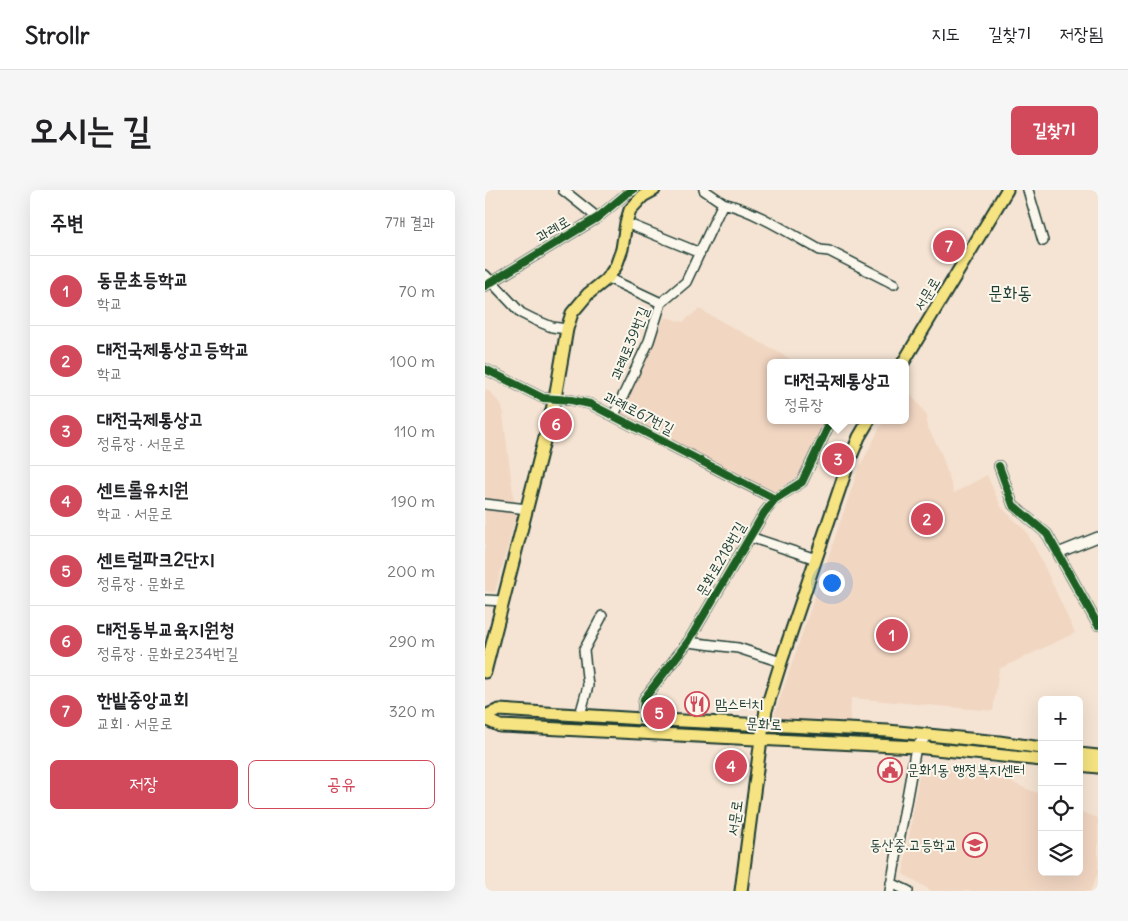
<!DOCTYPE html>
<html lang="ko">
<head>
<meta charset="utf-8">
<style>
	:root { --surface:#fff; --page:#f6f6f6; --text:#202124; --muted:#757577; --line:#e0e0e0; --accent:#d1495b }
	body { margin:0; font-family:Delius,"Poor Story",sans-serif; background:var(--page); color:var(--text) }
	.controls { position:absolute; right:15px; bottom:15px; display:grid; overflow:hidden; border-radius:8px; box-shadow:0 5px 20px #0002 }
	.controls button { width:45px; height:45px; display:grid; place-items:center; padding:0; border:0; border-bottom:1px solid var(--line); background:var(--surface); color:var(--text); font:25px sans-serif }
	.you { position:absolute; left:346px; top:392px; width:18px; height:18px; margin:-12px; border:4px solid #fff; border-radius:50%; background:#1a73e8; box-shadow:0 0 0 8px #1a73e833 }
	.badge { display:grid; place-items:center; width:32px; height:32px; border-radius:50%; background:var(--accent); color:#fff; font-size:16px; font-weight:700 }
	.pin { position:absolute; translate:-50% -50%; border:2px solid #fff; box-shadow:0 1px 5px #0006 }
	.popup { position:absolute; left:282px; top:169px; width:142px; height:65px; box-sizing:border-box; display:grid; place-content:center; border-radius:8px; background:var(--surface); filter:drop-shadow(0 1px 4px #0005); font-size:16px; white-space:nowrap; color:var(--muted) }
	.popup b { font-size:19px; color:var(--text) }
	.popup::after { content:''; position:absolute; left:50%; top:100%; margin-left:-10px; border:10px solid transparent; border-top-color:var(--surface) }
	.list { margin:0; padding:0; list-style:none }
	h2 { display:flex; justify-content:space-between; align-items:center; height:65px; margin:0; padding:0 20px; font-size:21px }
	h2 small { font-size:16px; font-weight:400; color:var(--muted) }
	.list li { display:grid; grid-template-columns:32px 1fr auto; gap:15px; align-items:center; box-sizing:border-box; height:70px; padding:0 20px; border-top:1px solid var(--line) }
	.list b { display:block; font-size:19px; white-space:nowrap }
	.list p { margin:0; font-size:16px; white-space:nowrap; color:var(--muted) }
	.list em { font-size:16px; font-style:normal; color:var(--muted) }
	.actions { display:flex; gap:10px; padding:15px 20px }
	.actions a { flex:1; padding:11px 0; border:1px solid var(--accent); border-radius:8px; text-align:center; font-size:18px; color:var(--accent) }
	.actions .main { background:var(--accent); color:#fff }
	.icon { flex:none; width:28px; height:28px; fill:none; stroke:currentColor; stroke-width:2; stroke-linecap:round; stroke-linejoin:round }
	.map { position:relative; flex:none; width:613px; height:701px; overflow:hidden; border-radius:8px }
	header { display:flex; align-items:center; gap:30px; box-sizing:border-box; height:70px; padding:0 25px; background:var(--surface); border-bottom:1px solid var(--line) }
	header strong { font-size:24px }
	nav { display:flex; gap:28px; margin-inline-start:auto; font-size:18px }
	.intro { display:flex; align-items:center; justify-content:space-between; box-sizing:border-box; height:120px; padding:0 30px }
	h1 { margin:0; font-size:35px }
	.button { padding:12px 22px; border-radius:8px; background:var(--accent); color:#fff; font-size:18px; font-weight:700 }
	main { display:flex; gap:30px; padding:0 30px }
	aside { flex:1; background:var(--surface); border-radius:8px; box-shadow:0 5px 20px #0002 }
	.map>svg:first-child { display:block }
	.built { fill:#f1d6c2 }
	.lines { fill:none; stroke-linecap:round; stroke-linejoin:round }
	.minor-casing { stroke:#1f3d34; stroke-width:12 }
	.major-casing { stroke:#1f3d34; stroke-width:15 }
	.minor { stroke:#fbf7ec; stroke-width:9 }
	.major { stroke:#f6e381; stroke-width:11 }
	.cycleway-casing { stroke:#fbf7ec; stroke-width:11 }
	.cycleway { stroke:#1b5e20; stroke-width:8 }
	.labels { text-anchor:middle; stroke-width:4; stroke-linejoin:round; paint-order:stroke }
	.street-label { font-size:15px; fill:#1f3d34; stroke:#fbf7ec }
	.poi-label { font-size:15px; fill:#1f3d34; stroke:#fbf7ec; text-anchor:start }
	.quarter-label { font-size:18px; fill:#1f3d34; stroke:#fbf7ec }
</style>
</head>
<body>
<header>
<strong>Strollr</strong>
<nav><a>지도</a><a>길찾기</a><a>저장됨</a></nav>
</header>
<div class="intro"><h1>오시는 길</h1><a class="button">길찾기</a></div>
<main>
<aside>
<h2>주변<small>7개 결과</small></h2>
<ul class="list">
<li><span class="badge">1</span><div><b>동문초등학교</b><p>학교</p></div><em>70 m</em></li>
<li><span class="badge">2</span><div><b>대전국제통상고등학교</b><p>학교</p></div><em>100 m</em></li>
<li><span class="badge">3</span><div><b>대전국제통상고</b><p>정류장 · 서문로</p></div><em>110 m</em></li>
<li><span class="badge">4</span><div><b>센트롤유치원</b><p>학교 · 서문로</p></div><em>190 m</em></li>
<li><span class="badge">5</span><div><b>센트럴파크2단지</b><p>정류장 · 문화로</p></div><em>200 m</em></li>
<li><span class="badge">6</span><div><b>대전동부교육지원청</b><p>정류장 · 문화로234번길</p></div><em>290 m</em></li>
<li><span class="badge">7</span><div><b>한밭중앙교회</b><p>교회 · 서문로</p></div><em>320 m</em></li>
</ul>
<div class="actions"><a class="main">저장</a><a>공유</a></div>
</aside>
<div class="map">
<svg width="613" height="701" viewBox="0 0 613 701">
	<rect width="100%" height="100%" fill="#f5e4d3"/>
	<filter id="ink" filterUnits="userSpaceOnUse"><feTurbulence type="fractalNoise" baseFrequency=".02" numOctaves="2"/><feDisplacementMap in="SourceGraphic" scale="10" xChannelSelector="R" yChannelSelector="G"/><feConvolveMatrix kernelMatrix="1 2 1 2 8 2 1 2 1" color-interpolation-filters="sRGB"/></filter>
	<g filter="url(#ink)">
		<path class="built" d="M214,119L313,173H286V230H344L313,286L288,303L134,224L180,127L198,132Z
			M421,198L442,225V236L456,263L469,303L502,285L516,317L541,341L555,367L590,443L514,479L508,521L366,508L365,534L288,529L373,280L399,230H420Z
			M0,199L5,202L17,216L31,327L10,402L0,401Z
			M487,576L557,605V682H594V621L613,628V683L605,701H447L418,684L434,585L450,577Z"/>
		<g class="lines">
			<defs>
				<path id="minor" d="M78,0L108,24L112,28
					M543,0L558,51
					M238,13C273,22 304,43 335,60L344,61L409,94
					M141,33L215,63
					M0,85L36,123L50,130L67,137L82,139
					M123,88L176,113
					M0,96L112,28L141,4L148,0
					M0,179L58,208L86,210L105,214L290,309
					M129,225L164,151L176,113L201,92L238,13L219,0
					M514,276L528,315L562,344L613,435
					M0,314L42,319
					M265,347L331,369
					M573,363L613,347
					M0,410L18,411
					M203,452L253,458L296,472
					M95,525L103,496L99,460L117,426
					M157,529L159,509L203,452L279,323L290,309L317,292L344,235L348,230
					M406,693L423,701
					M405,701L431,557L443,545"/>
				<path id="major" d="M418,173L522,0
					M0,482L70,208L82,139L87,123L103,104L123,88L131,76L137,59L141,33L145,20L158,6L169,0
					M0,526L14,520L157,529L403,541L514,552L557,558
					M0,529L15,536L431,557L557,570
					M594,564L613,566
					M594,575L613,577
					M256,701L276,549L281,520L296,472L363,274L374,247L384,230"/>
			</defs>
			<use href="#minor" class="minor-casing"/>
			<use href="#major" class="major-casing"/>
			<use href="#minor" class="minor"/>
			<use href="#major" class="major"/>
			<defs>
				<path id="cycleway" d="M0,96L112,28L141,4L148,0
					M0,179L58,208L86,210L105,214L290,309
					M514,276L528,315L562,344L613,435
					M157,529L159,509L203,452L279,323L290,309L317,292L344,235L348,230"/>
			</defs>
			<use href="#cycleway" class="cycleway-casing"/>
			<use href="#cycleway" class="cycleway"/>
		</g>
	</g>
	<defs>
		<symbol id="restaurant-ring" viewBox="-11 -11 22 22"><circle r="9.5" fill="#fbf7ec" stroke="#d1495b" stroke-width="1.5"/><path d="M-5-6h1v4h1v-4h1v4h1v-4h1v5L-1.5 .5V6h-2V.5L-5-1ZM5-6V6H3V1.5H1.5Q1.5-4 5-6Z" fill="#d1495b"/></symbol>
		<symbol id="civic-ring" viewBox="-11 -11 22 22"><circle r="9.5" fill="#fbf7ec" stroke="#d1495b" stroke-width="1.5"/><path d="M-.6-6.5H3V-4.5H.6V-3L4-1V1h2V6H-6V1h2V-1L-.6-3ZM-1.2 2.5V6h2.4V2.5Z" fill="#d1495b"/></symbol>
		<symbol id="school-ring" viewBox="-11 -11 22 22"><circle r="9.5" fill="#fbf7ec" stroke="#d1495b" stroke-width="1.5"/><path d="M0-5L7-2L0 1L-7-2ZM-4 1L0 2.5L4 1V4Q0 6-4 4Z" fill="#d1495b"/></symbol>
	</defs>
	<g fill-rule="evenodd">
		<use href="#restaurant-ring" x="198" y="500" width="28" height="28"/>
		<use href="#civic-ring" x="391" y="566" width="28" height="28"/>
		<use href="#school-ring" x="476" y="641" width="28" height="28"/>
	</g>
	<g class="labels">
		<g class="street-label">
			<text transform="translate(68 39) rotate(-31)" y="5">과례로</text>
			<text transform="translate(442 104) rotate(-59)" y="5">서문로</text>
			<text transform="translate(145 153) rotate(-68)" y="5">과례로39번길</text>
			<text transform="translate(154 223) rotate(27)" y="5">과례로67번길</text>
			<text transform="translate(236 369) rotate(-60)" y="5">문화로218번길</text>
			<text transform="translate(279 534) rotate(3)" y="5">문화로</text>
			<text transform="translate(250 628) rotate(-82)" y="5">서문로</text>
		</g>
		<g class="poi-label">
			<text x="230" y="519">맘스터치</text>
			<text x="422" y="585">문화1동 행정복지센터</text>
			<text x="472" y="660" text-anchor="end">동산중.고등학교</text>
		</g>
		<g class="quarter-label">
			<text x="525" y="109">문화동</text>
		</g>
	</g>
</svg>
<div class="controls">
<button>+</button>
<button>−</button>
<button><svg class="icon" aria-label="locate" viewBox="0 0 24 24"><circle cx="12" cy="12" r="6"/><path d="M12 2v4M12 18v4M2 12h4M18 12h4"/></svg></button>
<button><svg class="icon" aria-label="layers" viewBox="0 0 24 24"><path d="M12 4l9 5-9 5-9-5zM3 14l9 5 9-5"/></svg></button>
</div>
<div class="you"></div>
<div class="pin badge" style="left:407px;top:445px">1</div>
<div class="pin badge" style="left:442px;top:329px">2</div>
<div class="pin badge" style="left:353px;top:269px">3</div>
<div class="popup"><b>대전국제통상고</b>정류장</div>
<div class="pin badge" style="left:246px;top:576px">4</div>
<div class="pin badge" style="left:174px;top:523px">5</div>
<div class="pin badge" style="left:71px;top:234px">6</div>
<div class="pin badge" style="left:464px;top:56px">7</div>
</div>
</main>
</body>
</html>
